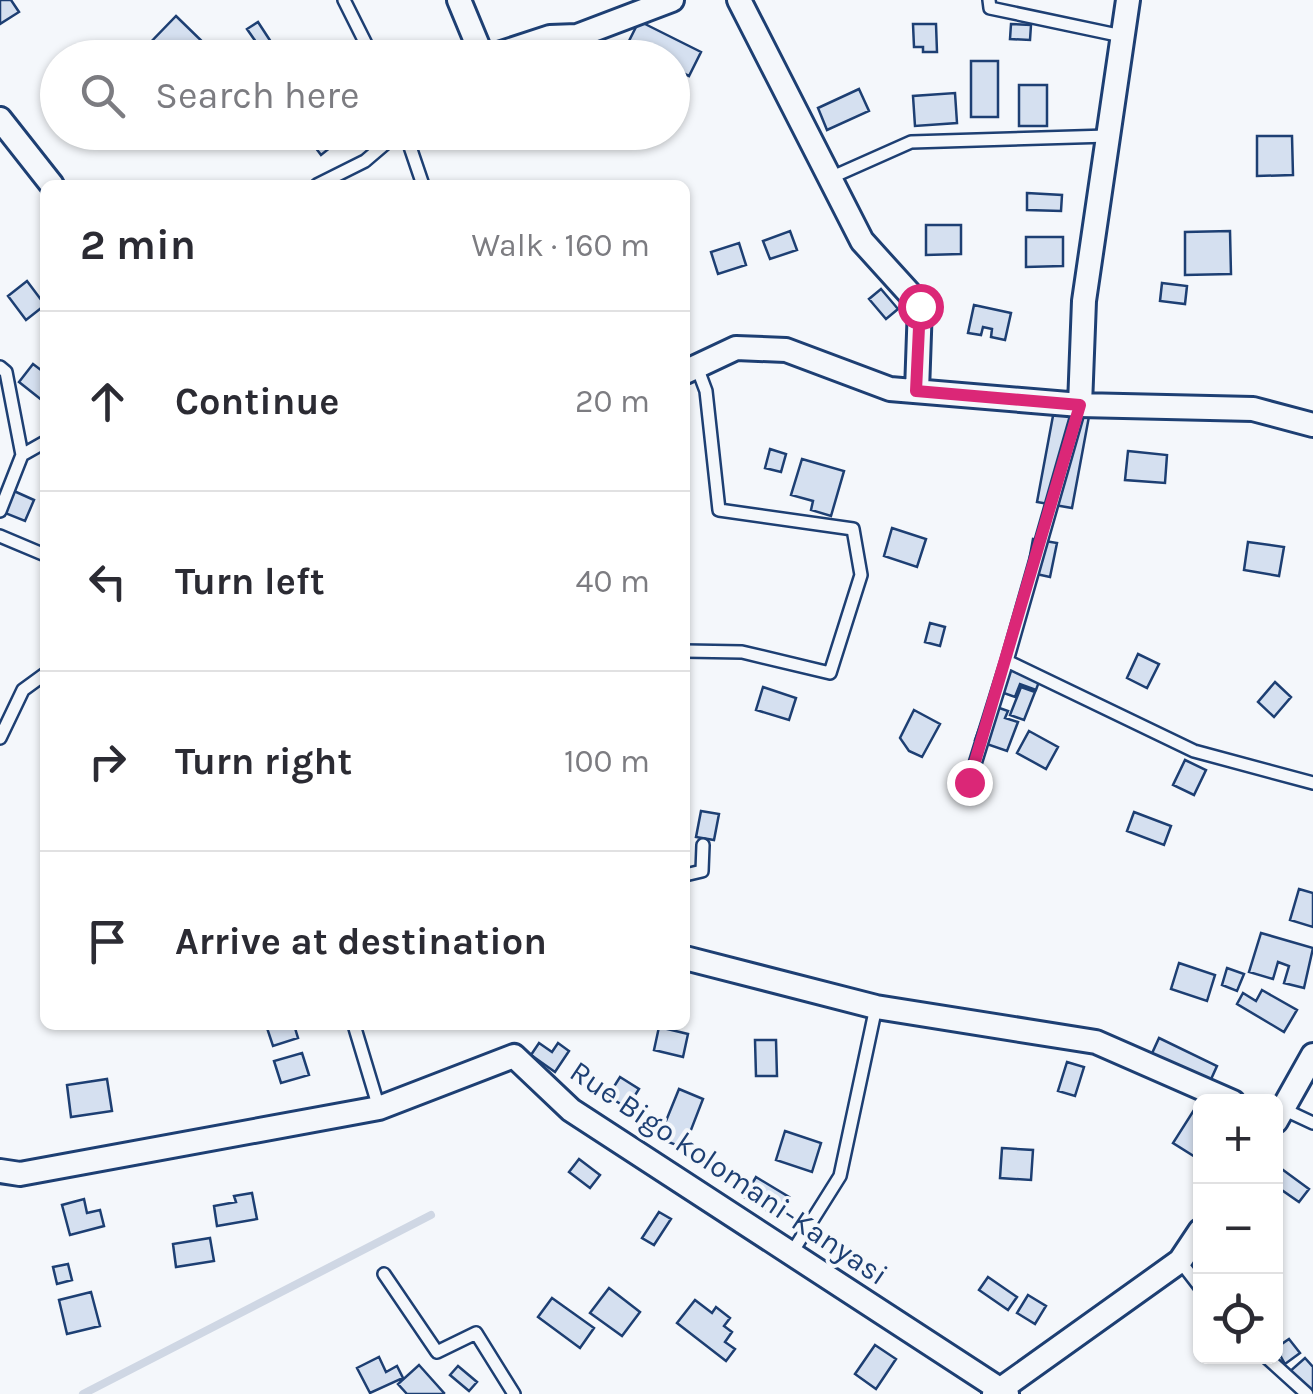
<!DOCTYPE html>
<html lang="en">
<head>
<meta charset="utf-8">
<style>
	:root { --surface:#fff; --page:#f7f7f7; --text:#2b2b33; --muted:#7c7c81; --line:#e1e1e2 }
	body { margin:0; font-family:Karla,sans-serif; background:var(--page); color:var(--text) }
	.controls { position:absolute; right:30px; bottom:30px; display:grid; overflow:hidden; border-radius:15px; box-shadow:0 2px 8px #0004 }
	.controls button { width:90px; height:90px; display:grid; place-items:center; padding:0; border:0; border-bottom:2px solid var(--line); background:var(--surface); color:var(--text); font:50px sans-serif }
	.stop { position:absolute; width:30px; height:30px; margin:-22px; border:8px solid #db2777; border-radius:50%; background:#fff }
	.stop.end { background:#db2777; border-color:#fff; box-shadow:0 2px 10px #0008 }
	.list { margin:0; padding:0; list-style:none }
	h2 { display:flex; justify-content:space-between; align-items:center; height:130px; margin:0; padding:0 40px; font-size:42px }
	h2 small { font-size:32px; font-weight:400; color:var(--muted) }
	.list li { display:grid; grid-template-columns:65px 1fr auto; gap:30px; align-items:center; box-sizing:border-box; height:180px; padding:0 40px; border-top:2px solid var(--line) }
	.list b { display:block; font-size:38px; white-space:nowrap }
	.list em { font-size:32px; font-style:normal; color:var(--muted) }
	.icon { flex:none; width:55px; height:55px; fill:none; stroke:currentColor; stroke-width:2; stroke-linecap:round; stroke-linejoin:round }
	.map { position:relative; flex:none; width:1313px; height:1394px; overflow:hidden }
	.search { position:absolute; background:var(--surface); box-shadow:0 2px 8px #0004; left:40px; top:40px; width:650px; height:110px; display:flex; align-items:center; gap:25px; box-sizing:border-box; padding:0 35px; border-radius:55px; color:var(--muted); font-size:38px }
	.panel { position:absolute; background:var(--surface); box-shadow:0 2px 8px #0004; left:40px; top:180px; width:650px; height:850px; border-radius:15px }
	.map>svg:first-child { display:block }
	.lines { fill:none; stroke-linecap:round; stroke-linejoin:round }
	.stream { stroke:#cfd7e4; stroke-width:8 }
	.building { fill:#d5e0f0; stroke:#1d3f73; stroke-width:2.5 }
	.service-casing { stroke:#1d3f73; stroke-width:16 }
	.minor-casing { stroke:#1d3f73; stroke-width:28 }
	.service { stroke:#f4f7fb; stroke-width:11 }
	.minor { stroke:#f4f7fb; stroke-width:22 }
	.route { stroke:#db2777; stroke-width:12 }
	.labels { text-anchor:middle; stroke-width:8; stroke-linejoin:round; paint-order:stroke }
	.street-label { font-size:30px; fill:#1d3f73; stroke:#f4f7fb }
</style>
</head>
<body>
<div class="map">
<svg width="1313" height="1394" viewBox="0 0 1313 1394">
	<rect width="100%" height="100%" fill="#f4f7fb"/>
	<g class="lines">
		<path class="stream" d="M83,1394L431,1215"/>
	</g>
	<path class="building" d="M0,0H11L19,12L0,24Z
		M176,16L211,50L204,58H161L148,45Z
		M639,21L701,52L689,76L672,68V58H652L627,45Z
		M258,22L273,45L263,52L247,29Z
		M913,24H936L937,52H923V47H914Z
		M1011,24L1031,25L1030,40L1010,39Z
		M971,61H998V117H971Z
		M1019,85H1047V126H1019Z
		M859,89L869,111L827,130L818,108Z
		M955,93L957,123L915,126L913,96Z
		M304,132H329L336,143L321,155Z
		M1257,136H1292L1293,175L1257,176Z
		M1027,193L1062,195L1061,211L1027,210Z
		M926,225H961V254L926,255Z
		M790,231L797,250L770,259L763,241Z
		M1230,231L1231,274L1185,275V232Z
		M1026,237H1063V266L1026,267Z
		M739,243L746,265L718,274L711,252Z
		M27,281L45,305L26,320L8,296Z
		M1162,283L1187,286L1185,304L1160,301Z
		M881,289L898,309L886,319L869,299Z
		M974,305L1011,313L1005,340L991,337L992,329L983,327L981,335L968,333Z
		M33,364L45,373L43,401L19,382Z
		M1055,405L1090,411L1072,508L1037,502Z
		M770,449L786,454L781,472L765,468Z
		M1128,451L1167,455L1165,483L1125,480Z
		M802,459L844,471L831,516L811,510L813,501L791,495Z
		M5,487L34,500L25,521L0,511Z
		M892,528L926,539L917,567L884,556Z
		M1033,539L1057,543L1050,577L1027,572Z
		M1248,542L1284,547L1279,576L1244,570Z
		M930,623L945,627L940,646L925,642Z
		M1138,654L1159,664L1147,688L1127,678Z
		M1007,666L1040,679L1036,690L1020,684L1015,697L998,691Z
		M1275,682L1291,697L1274,717L1258,702Z
		M763,687L796,698L789,720L756,710Z
		M1021,687L1035,692L1024,720L1010,715Z
		M988,704L1008,711L1005,718L1018,722L1007,751L975,740Z
		M914,710L940,724L922,757L909,751L900,738Z
		M1029,731L1058,747L1046,769L1017,753Z
		M1185,760L1206,770L1194,795L1173,785Z
		M701,811L719,814L714,840L696,837Z
		M1134,812L1171,826L1164,845L1127,831Z
		M1299,889L1313,893V927L1290,920Z
		M1261,933L1313,948L1304,988L1284,983L1289,966L1278,962L1273,979L1249,972Z
		M1179,963L1215,975L1207,1001L1171,989Z
		M1227,968L1244,974L1237,991L1222,985Z
		M1262,990L1297,1010L1284,1032L1237,1004L1243,993L1256,1001Z
		M266,1025H294L298,1038L273,1046Z
		M659,1027L688,1034L683,1057L654,1050Z
		M1159,1038L1217,1066L1207,1088L1149,1060Z
		M755,1040H776L777,1076H756Z
		M539,1043L552,1052L558,1043L569,1051L555,1072L531,1055Z
		M302,1053L309,1075L281,1083L274,1061Z
		M1067,1062L1084,1067L1075,1096L1058,1091Z
		M620,1077L639,1089L627,1108L608,1096Z
		M107,1079L112,1111L71,1117L67,1085Z
		M679,1089L703,1099L684,1148L645,1133L652,1116L666,1121Z
		M1194,1110L1200,1114V1160L1173,1143Z
		M785,1131L821,1143L812,1172L776,1160Z
		M1002,1148L1033,1150L1031,1180L1000,1178Z
		M579,1159L600,1175L590,1188L569,1172Z
		M1279,1167L1309,1189L1299,1202L1276,1186V1171Z
		M756,1177L789,1197L777,1217L744,1197Z
		M252,1193L257,1219L217,1226L214,1206L236,1202L234,1196Z
		M84,1199L87,1213L100,1210L104,1226L70,1235L62,1205Z
		M659,1212L671,1219L654,1245L642,1238Z
		M210,1238L214,1261L176,1267L173,1244Z
		M68,1264L72,1280L57,1284L53,1267Z
		M988,1277L1017,1297L1008,1310L979,1290Z
		M609,1288L640,1312L622,1336L590,1313Z
		M91,1292L100,1326L67,1334L59,1300Z
		M1028,1295L1046,1306L1035,1324L1017,1313Z
		M552,1298L594,1328L580,1348L538,1317Z
		M695,1300L712,1313L716,1307L730,1318L724,1326L732,1332L725,1342L735,1349L726,1361L677,1323Z
		M1289,1339L1300,1353L1285,1364L1276,1348Z
		M875,1345L896,1359L876,1389L855,1374Z
		M379,1357L386,1372L397,1366L403,1378L370,1393L357,1368Z
		M1305,1358L1313,1367V1394H1307L1288,1373Z
		M419,1365L444,1393L443,1394H407L398,1384Z
		M458,1366L477,1382L469,1391L450,1375Z"/>
	<g class="lines">
		<defs>
			<path id="service" d="M344,0L373,58
				M989,0L990,8L1122,36
				M405,132L423,185
				M830,178L911,142L1108,136
				M317,185L365,161L399,132
				M0,367L6,372L22,455L0,511
				M1080,405L1007,661L1194,751L1313,783
				M22,455L45,442
				M0,536L45,555
				M685,651L742,652L830,673L861,575L853,529L719,510L706,391L697,367
				M0,738L23,690L45,674
				M969,783L1007,661
				M685,875L702,871L703,845
				M354,1025L379,1108
				M1283,1109L1313,1123
				M791,1254L840,1176L876,1007
				M1180,1261L1200,1287
				M384,1274L437,1352L476,1333L514,1394
				M1265,1356L1307,1394"/>
			<path id="minor" d="M459,0L483,58
				M739,0L862,241L920,305L917,391
				M486,58L550,37L577,36L672,0
				M0,119L52,185
				M685,372L736,348L786,350L890,389L1080,405L1253,409L1313,425
				M1080,405L1084,301L1128,0
				M685,958L876,1007L1096,1042L1233,1102
				M1276,1121L1313,1055
				M0,1171L20,1174L379,1108L514,1056L571,1110L1007,1394
				M994,1394L1180,1261L1200,1231"/>
		</defs>
		<use href="#service" class="service-casing"/>
		<use href="#minor" class="minor-casing"/>
		<use href="#service" class="service"/>
		<use href="#minor" class="minor"/>
	</g>
	<g class="lines">
		<path class="route" d="M920,306L916,391L1080,405L969,782"/>
	</g>
	<g class="labels">
		<g class="street-label">
			<text transform="translate(729 1173) rotate(34)" y="10">Rue Bigo kolomani-Kanyasi</text>
		</g>
	</g>
</svg>
<div class="controls">
<button>+</button>
<button>−</button>
<button><svg class="icon" aria-label="locate" viewBox="0 0 24 24"><circle cx="12" cy="12" r="6"/><path d="M12 2v4M12 18v4M2 12h4M18 12h4"/></svg></button>
</div>
<div class="stop" style="left:920px;top:306px"></div>
<div class="stop end" style="left:969px;top:782px"></div>
<div class="search"><svg class="icon" aria-label="search" viewBox="0 0 24 24"><circle cx="10" cy="10" r="6"/><path d="M15 15l6 6"/></svg>Search here</div>
<section class="panel">
<h2>2 min<small>Walk · 160 m</small></h2>
<ul class="list">
<li><svg class="icon" aria-label="ahead" viewBox="0 0 24 24"><path d="M12 20V5M6 11l6-6 6 6"/></svg><div><b>Continue</b></div><em>20 m</em></li>
<li><svg class="icon" aria-label="left" viewBox="0 0 24 24"><path d="M17 20v-9H6M10 6l-5 5 5 5"/></svg><div><b>Turn left</b></div><em>40 m</em></li>
<li><svg class="icon" aria-label="right" viewBox="0 0 24 24"><path d="M7 20v-9h11M14 6l5 5-5 5"/></svg><div><b>Turn right</b></div><em>100 m</em></li>
<li><svg class="icon" aria-label="arrive" viewBox="0 0 24 24"><path d="M6 21V4h12l-3 4 3 4H6"/></svg><div><b>Arrive at destination</b></div></li>
</ul>
</section>
</div>
</body>
</html>
